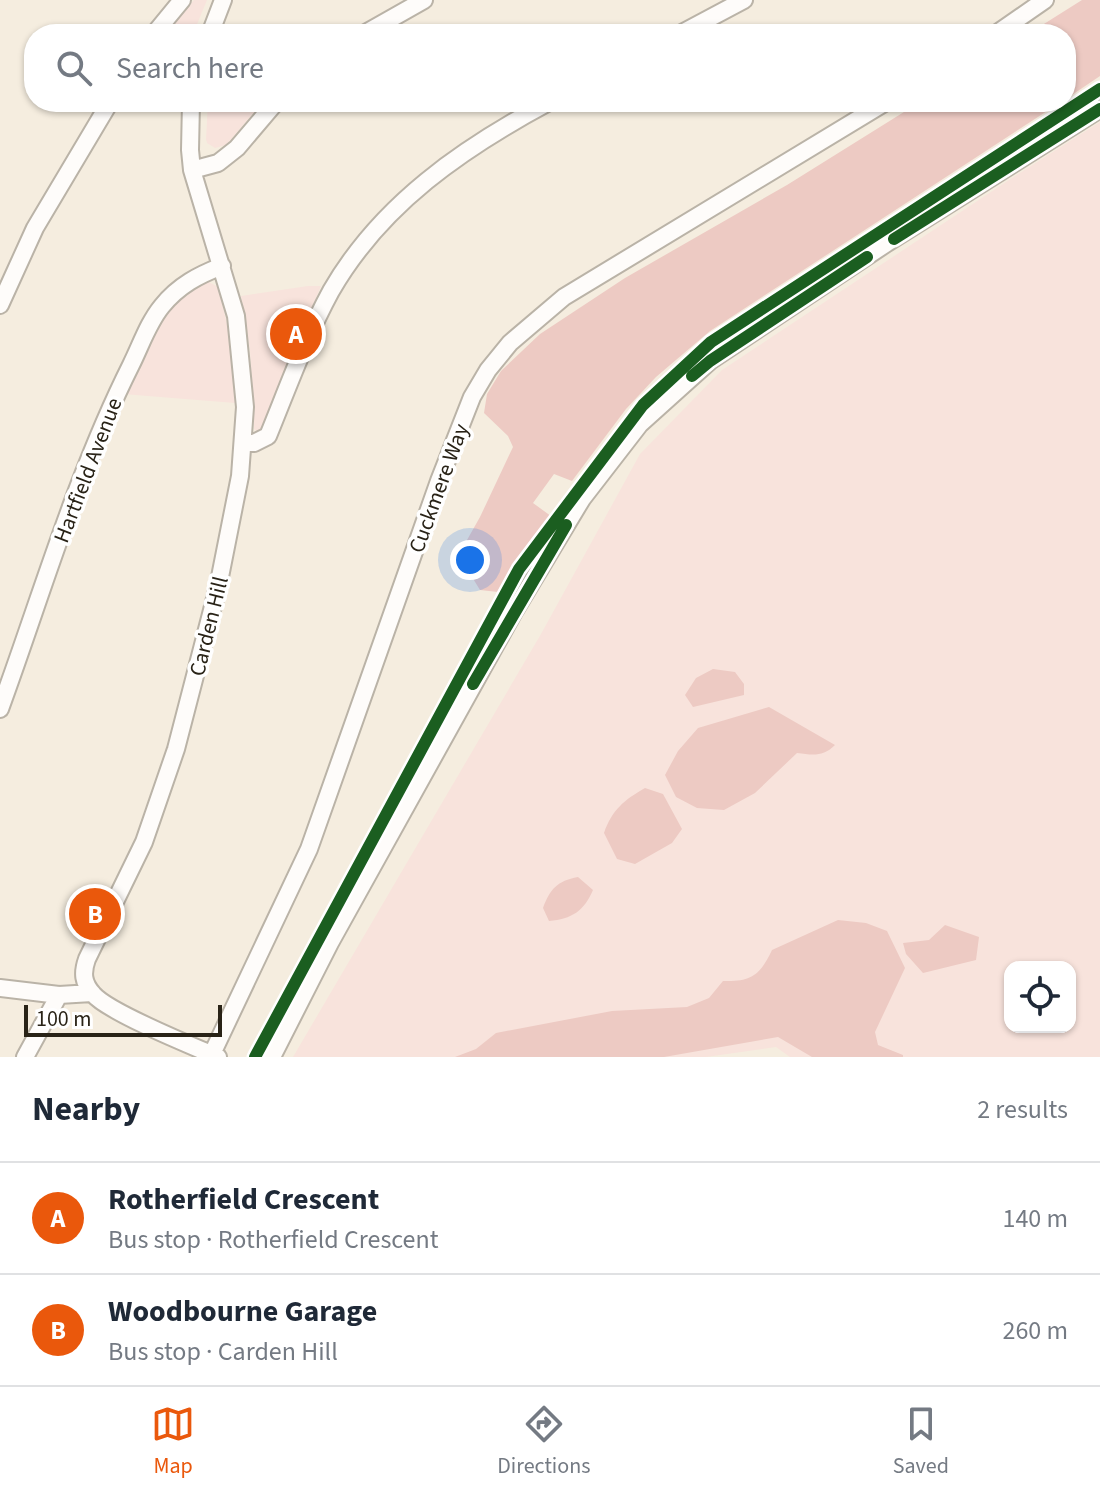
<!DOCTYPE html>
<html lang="en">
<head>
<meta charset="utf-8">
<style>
	:root { --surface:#fff; --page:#f6f6f7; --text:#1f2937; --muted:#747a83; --line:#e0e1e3; --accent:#ea580c }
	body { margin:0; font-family:"Source Sans 3",sans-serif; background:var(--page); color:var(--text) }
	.controls { position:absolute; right:24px; bottom:24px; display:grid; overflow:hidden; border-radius:16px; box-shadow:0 2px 6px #0004 }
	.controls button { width:72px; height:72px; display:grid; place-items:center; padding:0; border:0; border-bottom:2px solid var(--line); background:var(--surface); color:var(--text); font:40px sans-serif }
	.scale { position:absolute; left:24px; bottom:20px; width:198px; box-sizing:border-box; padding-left:8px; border:4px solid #292317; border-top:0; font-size:22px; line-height:28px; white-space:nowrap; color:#292317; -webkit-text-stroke:6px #fff; paint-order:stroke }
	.you { position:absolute; left:470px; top:560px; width:28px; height:28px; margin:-20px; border:6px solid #fff; border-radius:50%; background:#1a73e8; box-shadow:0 0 0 12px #1a73e833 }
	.badge { display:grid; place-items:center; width:52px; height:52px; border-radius:50%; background:var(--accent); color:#fff; font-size:26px; font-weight:700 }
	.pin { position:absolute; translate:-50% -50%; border:4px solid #fff; box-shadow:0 2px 8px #0006 }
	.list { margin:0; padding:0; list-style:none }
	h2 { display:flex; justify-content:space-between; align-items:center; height:104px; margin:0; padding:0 32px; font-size:34px }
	h2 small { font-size:26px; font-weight:400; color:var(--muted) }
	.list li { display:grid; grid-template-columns:52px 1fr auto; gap:24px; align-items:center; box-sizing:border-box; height:112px; padding:0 32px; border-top:2px solid var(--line) }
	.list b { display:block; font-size:30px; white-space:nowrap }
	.list p { margin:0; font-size:26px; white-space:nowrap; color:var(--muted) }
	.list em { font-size:26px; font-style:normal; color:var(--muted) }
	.icon { flex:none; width:44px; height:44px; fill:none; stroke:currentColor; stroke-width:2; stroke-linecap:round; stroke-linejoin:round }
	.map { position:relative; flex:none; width:1100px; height:1057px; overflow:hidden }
	.search { position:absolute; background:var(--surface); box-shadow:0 2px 6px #0004; left:24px; right:24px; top:24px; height:88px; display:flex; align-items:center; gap:20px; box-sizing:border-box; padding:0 28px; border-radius:32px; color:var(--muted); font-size:30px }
	.sheet { height:328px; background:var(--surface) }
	nav { display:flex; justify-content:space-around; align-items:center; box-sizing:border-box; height:112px; border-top:2px solid var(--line); background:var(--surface); font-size:22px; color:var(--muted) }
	nav a { display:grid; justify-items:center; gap:4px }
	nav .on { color:var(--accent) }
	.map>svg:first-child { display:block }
	.green { fill:#f8e3dc; fill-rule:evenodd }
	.forest { fill:#edcac3 }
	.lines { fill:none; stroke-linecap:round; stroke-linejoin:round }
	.minor-casing { stroke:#bab3a7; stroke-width:20 }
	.minor { stroke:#fefcfa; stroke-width:16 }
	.cycleway-casing { stroke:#fff; stroke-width:17 }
	.cycleway { stroke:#1b5e20; stroke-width:12 }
	.labels { text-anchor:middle; stroke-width:7; stroke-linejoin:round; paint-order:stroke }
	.street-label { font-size:22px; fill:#292317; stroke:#fff }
</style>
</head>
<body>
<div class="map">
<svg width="1100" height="1057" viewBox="0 0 1100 1057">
	<rect width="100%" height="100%" fill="#f5eddf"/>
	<path class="green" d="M194,0H207L193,34H163Z
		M208,102H263L226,145L215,148L207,143L206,139Z
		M1100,122V1057H790L776,1047L706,1057H293L541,634L640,454L722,370L1009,180ZM1010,967H1070V1027H1010Z
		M205,280L218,287L231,340L235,403L123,394C145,350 161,304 205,280Z
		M308,286H321L259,433L254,429L250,350L241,296Z"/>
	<path class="forest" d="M1082,0H1100V76L1066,99V34H1028Z
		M920,102H1061L710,331L656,377L626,409L572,481L554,474L533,503L555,519L498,592L480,590L472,577L454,563L480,517L513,447L508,436L484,413L487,394L501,371L540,334L625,278L787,185Z
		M713,669L735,672L744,684V695L693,707L685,695L696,678Z
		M769,707L835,745C823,757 813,755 797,753L755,793L724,810L697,808L676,797L665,775L678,751L698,728Z
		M645,788L663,794L682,829L672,843L635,864L617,859L604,833C612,810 624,800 645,788Z
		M578,877L593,890C584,911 572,919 549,921L543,908C550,889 557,881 578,877Z
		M838,920L866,923L887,931L905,968L875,1032L878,1045L903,1055V1057H812L778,1037L664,1057H455L476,1049L496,1033L612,1011L687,1007L709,998L723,981C752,982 760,975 772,950Z
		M945,925L979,937L976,960L923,973L906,954L903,943L929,940Z"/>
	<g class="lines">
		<defs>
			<path id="minor" d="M154,34L182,0
				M210,34L223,0
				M364,34L424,0
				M680,34L744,0
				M996,34L1045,0
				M191,102L190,150L192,170L236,316L245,407L240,476L218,587L176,749L144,842L87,959C82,973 83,983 93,994C108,1012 192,1046 218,1057
				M192,170L218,163L237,148L276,102
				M0,305L35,228L110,102
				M244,443H254L268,436C288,387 306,337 331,291C381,204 463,148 549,102
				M0,709C42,594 76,475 131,365C141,345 148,323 162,306C179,285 199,275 222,266
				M0,988L59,995L92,993
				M212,1054L309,849L439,481L472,397L488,370L510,343L564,297L886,102
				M25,1057L59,995
				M272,1057L330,943L515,610L582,499L640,424L710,361L887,243L1100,109"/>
		</defs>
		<use href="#minor" class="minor-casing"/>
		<use href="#minor" class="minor"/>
		<defs>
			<path id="cycleway" d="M894,239L1100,109
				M692,376L710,361L867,257
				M473,684L566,525
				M255,1057L519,569L643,405L711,342L1100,89"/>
		</defs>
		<use href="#cycleway" class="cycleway-casing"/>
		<use href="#cycleway" class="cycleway"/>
	</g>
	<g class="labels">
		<g class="street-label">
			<text transform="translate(87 470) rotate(-69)" y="8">Hartfield Avenue</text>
			<text transform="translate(438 488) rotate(-70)" y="8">Cuckmere Way</text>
			<text transform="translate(208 626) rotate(-76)" y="8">Carden Hill</text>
		</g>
	</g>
</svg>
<div class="controls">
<button><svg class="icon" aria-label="locate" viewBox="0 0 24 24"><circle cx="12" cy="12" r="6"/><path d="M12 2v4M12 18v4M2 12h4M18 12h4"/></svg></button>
</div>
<div class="scale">100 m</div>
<div class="you"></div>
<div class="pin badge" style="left:296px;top:334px">A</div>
<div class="pin badge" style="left:95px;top:914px">B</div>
<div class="search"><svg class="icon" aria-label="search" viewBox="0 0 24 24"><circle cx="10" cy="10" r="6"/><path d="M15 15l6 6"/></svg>Search here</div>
</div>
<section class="sheet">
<h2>Nearby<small>2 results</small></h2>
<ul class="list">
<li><span class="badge">A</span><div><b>Rotherfield Crescent</b><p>Bus stop · Rotherfield Crescent</p></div><em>140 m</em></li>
<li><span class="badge">B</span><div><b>Woodbourne Garage</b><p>Bus stop · Carden Hill</p></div><em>260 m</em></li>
</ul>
</section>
<nav>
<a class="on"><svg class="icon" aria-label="map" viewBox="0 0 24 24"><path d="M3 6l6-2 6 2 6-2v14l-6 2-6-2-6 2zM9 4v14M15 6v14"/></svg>Map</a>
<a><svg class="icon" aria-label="directions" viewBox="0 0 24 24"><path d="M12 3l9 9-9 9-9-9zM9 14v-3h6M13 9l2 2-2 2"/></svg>Directions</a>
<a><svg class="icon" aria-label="saved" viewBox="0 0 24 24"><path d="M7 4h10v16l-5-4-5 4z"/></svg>Saved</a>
</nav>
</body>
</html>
